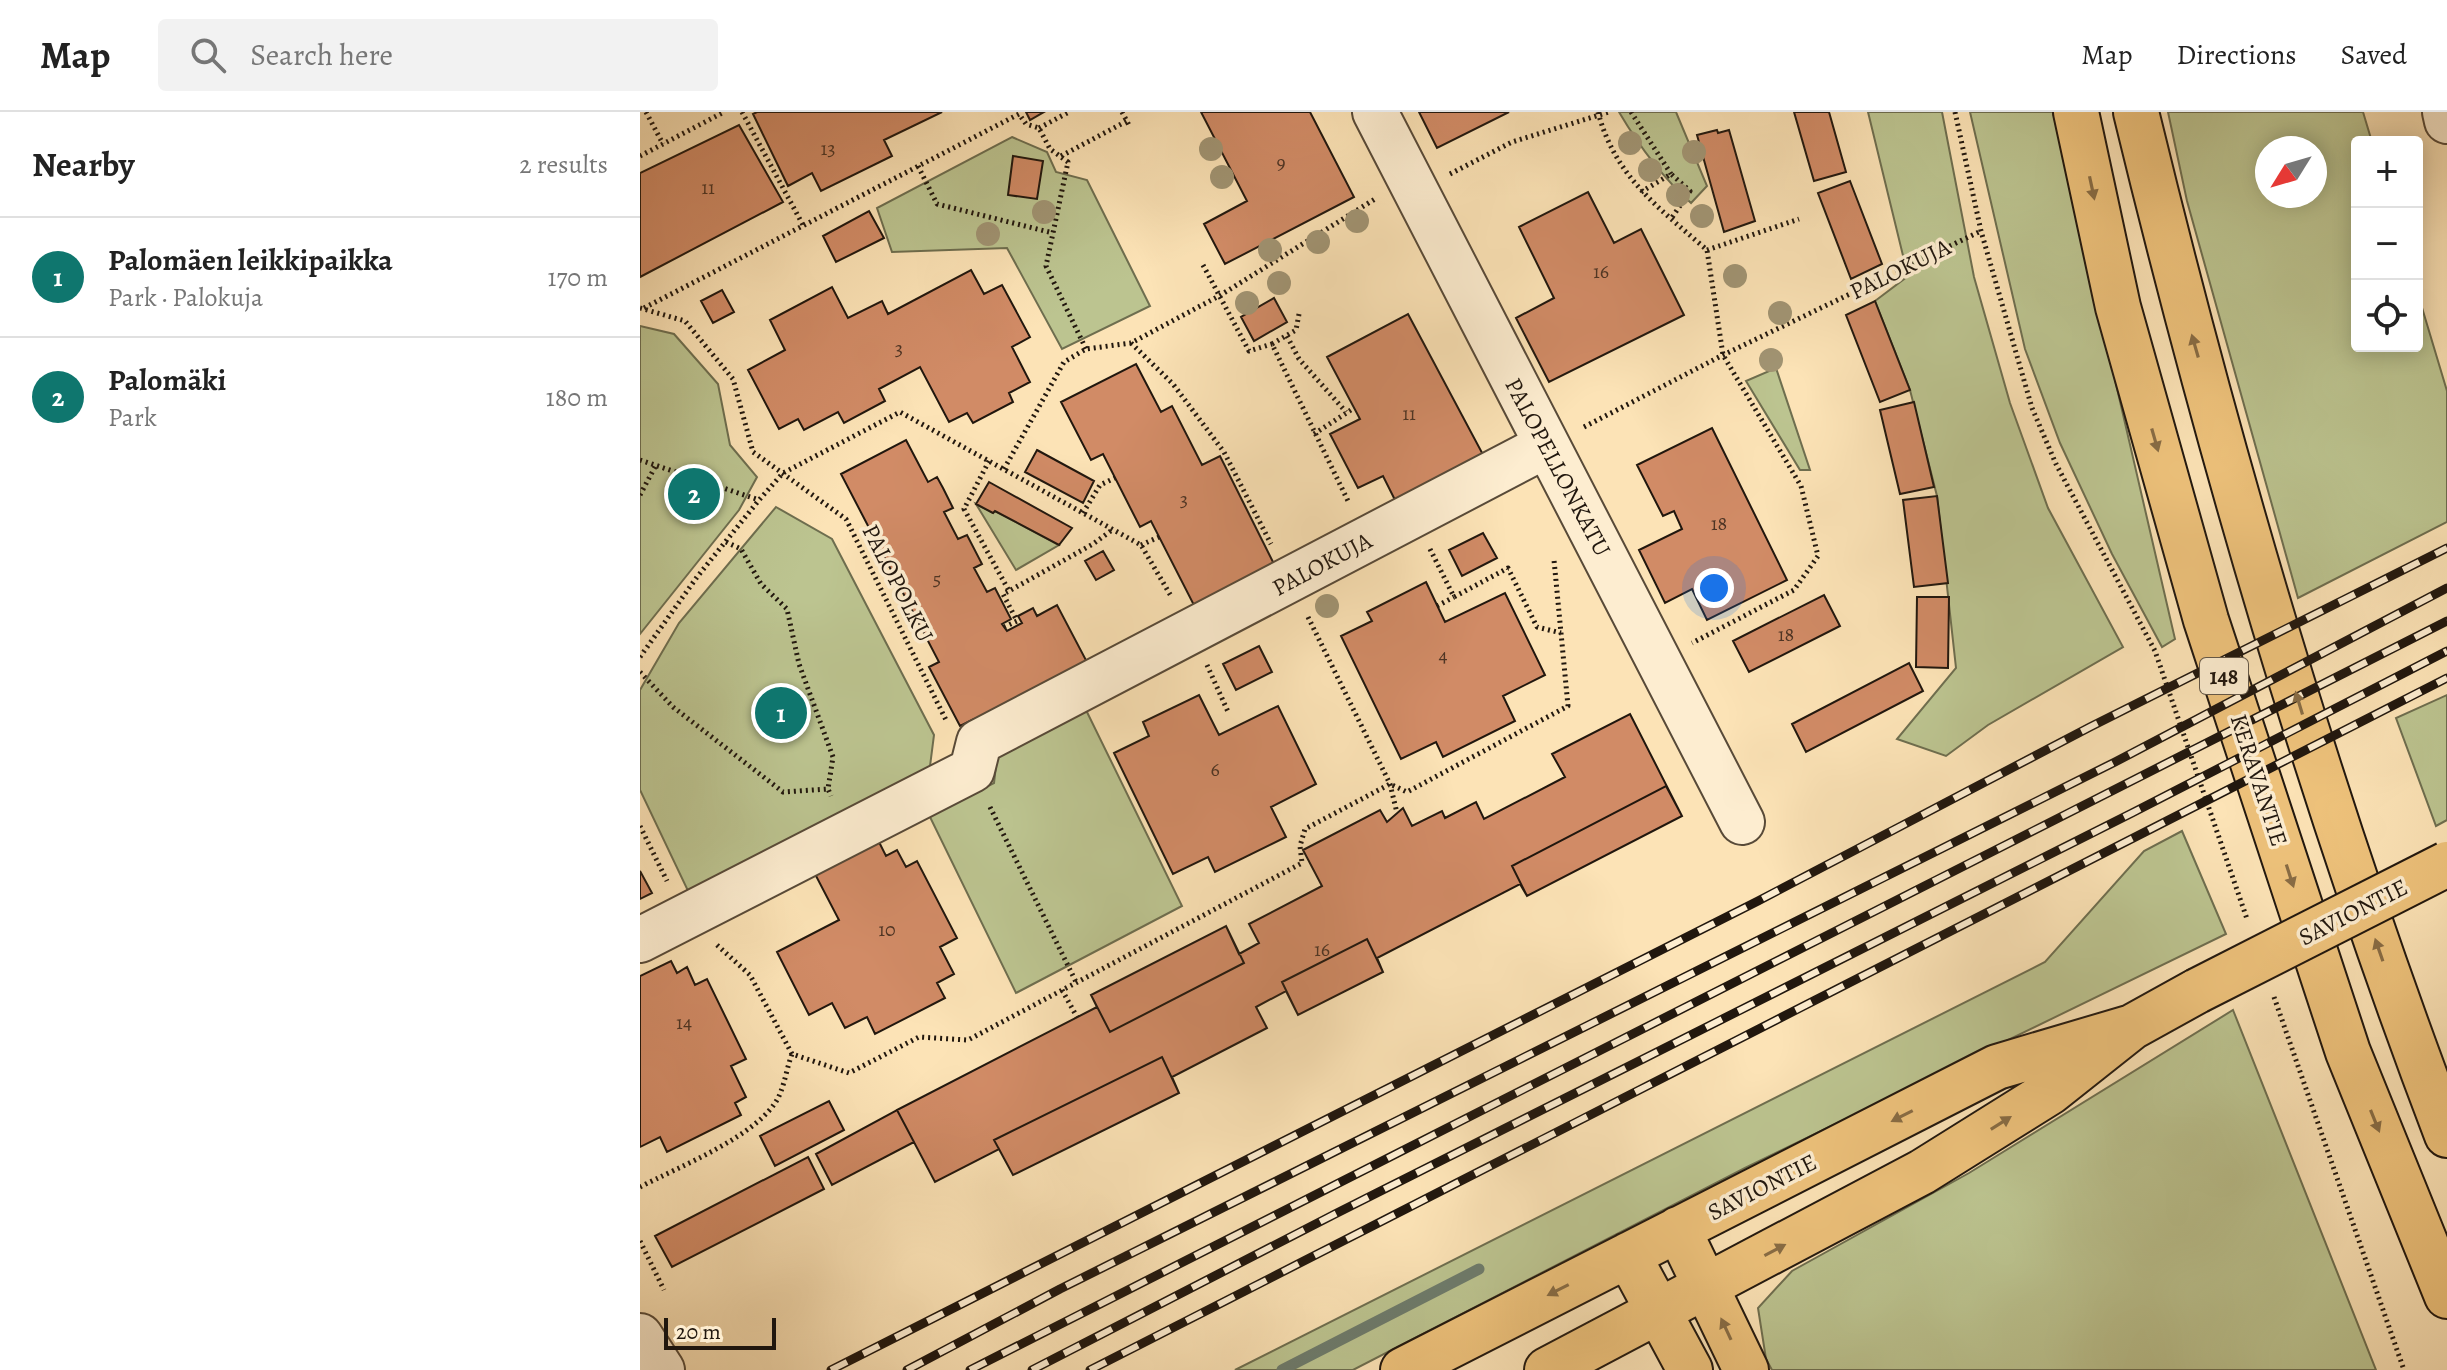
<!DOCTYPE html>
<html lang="en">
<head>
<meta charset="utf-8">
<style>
	:root { --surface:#fff; --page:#f2f2f2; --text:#222; --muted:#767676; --line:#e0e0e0; --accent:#0f766e }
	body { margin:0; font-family:Alegreya,serif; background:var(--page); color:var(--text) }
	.controls { position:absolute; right:24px; top:24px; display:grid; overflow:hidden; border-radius:8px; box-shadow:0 4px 20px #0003 }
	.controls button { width:72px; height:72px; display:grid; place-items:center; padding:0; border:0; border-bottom:2px solid var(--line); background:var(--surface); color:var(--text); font:40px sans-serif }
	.compass { position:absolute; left:1615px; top:24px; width:72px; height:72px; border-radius:50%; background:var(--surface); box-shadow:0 4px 20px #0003; rotate:233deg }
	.scale { position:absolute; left:24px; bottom:20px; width:112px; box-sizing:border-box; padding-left:8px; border:4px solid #21170e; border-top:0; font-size:22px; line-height:28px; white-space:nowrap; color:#21170e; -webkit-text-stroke:6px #fdedd0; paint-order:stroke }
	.you { position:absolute; left:1074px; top:476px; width:28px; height:28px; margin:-20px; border:6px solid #fff; border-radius:50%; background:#1a73e8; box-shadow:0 0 0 12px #1a73e833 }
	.badge { display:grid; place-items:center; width:52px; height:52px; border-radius:50%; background:var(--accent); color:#fff; font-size:26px; font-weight:700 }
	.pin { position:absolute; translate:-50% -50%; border:4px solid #fff; box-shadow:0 2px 8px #0006 }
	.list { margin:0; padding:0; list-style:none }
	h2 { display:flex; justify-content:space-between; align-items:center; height:104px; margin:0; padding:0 32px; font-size:34px }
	h2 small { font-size:26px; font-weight:400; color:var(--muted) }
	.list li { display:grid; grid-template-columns:52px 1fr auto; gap:24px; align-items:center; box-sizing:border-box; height:120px; padding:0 32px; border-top:2px solid var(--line) }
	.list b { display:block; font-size:30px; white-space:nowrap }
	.list p { margin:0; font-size:26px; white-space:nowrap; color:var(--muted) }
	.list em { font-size:26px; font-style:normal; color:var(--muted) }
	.icon { flex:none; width:44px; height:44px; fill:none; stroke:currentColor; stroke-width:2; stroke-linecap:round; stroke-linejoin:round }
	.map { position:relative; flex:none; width:1807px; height:1258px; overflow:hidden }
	header { display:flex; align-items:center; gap:48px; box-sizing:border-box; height:112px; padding:0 40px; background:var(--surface); border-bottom:2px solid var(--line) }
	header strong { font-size:38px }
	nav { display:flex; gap:44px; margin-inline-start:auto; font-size:28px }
	.search { width:560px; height:72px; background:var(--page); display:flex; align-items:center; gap:20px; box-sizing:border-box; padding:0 28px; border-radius:8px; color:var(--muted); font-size:30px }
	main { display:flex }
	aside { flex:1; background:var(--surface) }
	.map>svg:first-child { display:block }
	.green { fill:#bcc490; stroke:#6e6e4f; stroke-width:2; fill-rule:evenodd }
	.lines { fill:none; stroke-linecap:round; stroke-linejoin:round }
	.stream { stroke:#6d7b6c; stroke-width:11 }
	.building { fill:#d18b66; stroke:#21170e; stroke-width:2 }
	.minor-casing { stroke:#584a38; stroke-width:48 }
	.major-casing { stroke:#21170e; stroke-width:48 }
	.path { stroke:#21170e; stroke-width:5; stroke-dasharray:2 4; stroke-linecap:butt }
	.minor { stroke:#fdedd0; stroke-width:44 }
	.major { stroke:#eec27b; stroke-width:44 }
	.rail-casing { stroke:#21170e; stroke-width:9 }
	.rail { stroke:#fdedd0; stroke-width:6; stroke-dasharray:18; stroke-linecap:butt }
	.major-bridge-casing { stroke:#21170e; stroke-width:48; stroke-linecap:butt }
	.major-bridge { stroke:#eec27b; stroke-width:44 }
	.tree { fill:#a19473 }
	.oneway { fill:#886c44 }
	.labels { text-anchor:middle; stroke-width:7; stroke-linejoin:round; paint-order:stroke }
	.number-label { font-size:20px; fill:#4d3424 }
	.shield { fill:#fdedd0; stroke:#635748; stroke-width:2 }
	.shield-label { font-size:22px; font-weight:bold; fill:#21170e }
	.street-label { font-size:24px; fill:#21170e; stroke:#fdedd0 }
</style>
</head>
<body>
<header>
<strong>Map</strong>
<div class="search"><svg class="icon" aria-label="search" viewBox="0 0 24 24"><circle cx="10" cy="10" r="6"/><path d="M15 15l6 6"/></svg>Search here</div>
<nav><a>Map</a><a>Directions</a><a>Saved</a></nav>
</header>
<main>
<aside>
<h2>Nearby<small>2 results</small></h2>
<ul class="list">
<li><span class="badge">1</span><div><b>Palomäen leikkipaikka</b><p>Park · Palokuja</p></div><em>170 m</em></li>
<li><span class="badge">2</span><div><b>Palomäki</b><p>Park</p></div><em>180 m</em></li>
</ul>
</aside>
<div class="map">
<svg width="1807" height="1258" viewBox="0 0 1807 1258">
	<rect width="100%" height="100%" fill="#fce3b6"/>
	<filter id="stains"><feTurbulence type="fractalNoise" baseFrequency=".0025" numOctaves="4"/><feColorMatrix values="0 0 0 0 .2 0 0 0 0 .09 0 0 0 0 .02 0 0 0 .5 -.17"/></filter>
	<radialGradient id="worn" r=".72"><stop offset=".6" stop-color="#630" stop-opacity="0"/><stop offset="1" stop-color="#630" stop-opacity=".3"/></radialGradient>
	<path class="green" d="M979,0H1036L1067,74L1051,91C1022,65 999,34 979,0Z
		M1228,0H1302L1334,165L1370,291L1408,396L1483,535L1348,613L1306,644L1257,627L1316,556L1297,384L1270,278L1235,189L1268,164Z
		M1330,0H1413L1535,527L1522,535L1472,442L1420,331L1385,237Z
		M1528,0H1723L1732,30H1717V234H1777V179L1807,279V410L1658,486L1547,89ZM1627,36H1675V84H1627Z
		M372,25L407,40L416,60L447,68L510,194L422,237L367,136L252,140L237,96Z
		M0,214L34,222L78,272L90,333L117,365L99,398L0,522Z
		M1136,256L1170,358H1160L1106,269Z
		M336,392L353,401L355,399L419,433L376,458Z
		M136,395L192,427L294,623L289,662L49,781L0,678V578L39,511Z
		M1807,583V708L1796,714L1756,606Z
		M446,598L542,794L376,881L289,703L354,671L357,645Z
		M1542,719L1586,822L1105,1056L713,1258H595L1405,850L1504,739Z
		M1593,898L1736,1258H1132L1126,1247L1118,1196L1152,1159L1329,1061Z"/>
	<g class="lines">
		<path class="stream" d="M642,1258L839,1157"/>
	</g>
	<path class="building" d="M117,0H302L244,28L252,44L181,79L172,61L148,74L113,2Z
		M386,0H404L390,8Z
		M561,0H670L714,85L585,152L564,112L607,89Z
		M779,0H869L797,36Z
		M1154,0H1189L1206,60L1174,69Z
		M99,13L143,90L0,165V61Z
		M1077,18L1078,21L1089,18L1115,109L1084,120L1057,23Z
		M373,44L403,49L397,87L368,83Z
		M1210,69L1242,152L1211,167L1178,81Z
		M948,80L974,131L1001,117L1044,203L909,270L876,206L914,186L879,115Z
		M229,99L244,126L196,150L183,124Z
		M331,158L344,182L362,173L390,225L372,235L390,270L369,281L373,290L333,311L327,301L309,310L280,255L239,277L245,289L204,311L198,300L164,318L158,307L139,317L108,258L145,238L130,208L192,175L208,206L242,189L248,202Z
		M82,178L94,200L73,211L61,189Z
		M634,186L647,210L614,229L601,205Z
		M1235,189L1270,278L1240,290L1206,203Z
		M768,202L848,352L760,398L743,364L718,376L690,322L720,307L687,245Z
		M496,252L521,300L532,294L562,353L580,344L640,464L560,505L511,409L500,415L463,342L451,348L421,290Z
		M1274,290L1294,375L1260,382L1240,298Z
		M1072,316L1147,468L1067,508L1052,477L1025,491L999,438L1042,417L1034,399L1023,404L997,353Z
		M266,328L288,370L297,365L303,376L313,396L304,400L318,427L327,423L342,452L334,456L347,480L355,476L371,507L362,512L367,519L382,511L378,504L393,496L397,504L417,493L448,552L338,615L334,607L320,614L289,555L299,550L201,362Z
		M397,338L454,369L443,391L385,360Z
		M349,370L432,416L419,433L355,399L353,401L336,392Z
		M1297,384L1308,471L1274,475L1263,388Z
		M843,421L857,446L822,464L809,438Z
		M463,439L474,458L456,468L445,449Z
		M786,470L805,510L865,481L905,563L863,584L875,609L803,645L796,630L761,647L701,524L732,509L727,500Z
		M1184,483L1200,514L1109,560L1093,529Z
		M1277,485H1309L1308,556L1276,555Z
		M619,534L632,560L596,578L583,552Z
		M1269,551L1283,579L1166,640L1152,612Z
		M559,583L579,623L638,594L676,672L631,695L646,725L575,760L568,745L533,762L474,641L509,624L503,610Z
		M990,602L1042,704L887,784L880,772L737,846L743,860L658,903L646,879L616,895L627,916L532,965L539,981L373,1063L359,1037L295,1070L257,998L457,895L451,883L586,814L599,842L619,831L609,812L682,774L663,738L740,698L747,710L763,696L772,714L802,699L805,706L836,690L844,707L925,665L912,642Z
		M1026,674L1042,704L887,784L872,754Z
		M239,730L246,744L257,738L266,755L277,749L317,826L300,835L314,862L297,871L305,886L235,922L227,905L205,916L192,891L169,903L137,840L199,808L175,762Z
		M0,759L12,781L0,787Z
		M586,814L604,851L470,920L451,883Z
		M727,827L743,860L658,903L642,870Z
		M31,849L37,861L47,855L55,873L67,867L106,947L91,954L106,985L95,991L101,1003L27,1040L20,1025L0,1035V864Z
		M522,945L539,981L373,1063L354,1028Z
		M189,989L204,1018L135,1054L120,1024Z
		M257,998L274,1030L192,1073L176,1042Z
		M168,1045L184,1077L32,1155L15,1124Z"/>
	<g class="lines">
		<defs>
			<path id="minor" d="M735,0L1102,710
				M1805,0L1807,9
				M0,828L332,658L339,630L907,333
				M0,1224L22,1258"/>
			<path id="major" d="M1436,0L1478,195L1566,508L1708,940L1807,1184
				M1496,0C1580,346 1680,690 1807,1023
				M1038,1117L1106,1258
				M988,1143L1050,1258
				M763,1258L1357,955L1492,915
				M907,1258L1282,1060L1410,980L1492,915L1557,879"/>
		</defs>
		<use href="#minor" class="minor-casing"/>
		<use href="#major" class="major-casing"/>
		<path class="path" d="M6,0L23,32
			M102,0L163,113
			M482,0L490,15
			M958,0C975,65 1019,96 1067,138L1083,243L1161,374L1178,444L1154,478L1052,531
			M991,0L1031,62
			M1315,0L1341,119L1392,296L1416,352L1515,539L1607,807
			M399,16L429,0
			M0,44L84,0
			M421,44L487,9
			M278,54L297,92L413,121
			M810,62L872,30L969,0
			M1001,80L1031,62L1050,79L1031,107
			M1067,138L1159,107
			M563,153L609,239L632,232
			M0,196L45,209L93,267L113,340L206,407L306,608
			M4,196L379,2L386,12L399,16L410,37L428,50L406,154L446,237
			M659,202L656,218L632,232L709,391
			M647,224L659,247L706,300
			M491,231L533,272L584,340L631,432
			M944,315L1083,243L1341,119
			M674,322L714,296
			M0,348L119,388
			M349,349L324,397L369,479L453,432L472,418
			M364,357L424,250L446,237L491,231L579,184L735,87
			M0,383L16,353
			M443,401L460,373L475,366
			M86,430L101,437L121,472L147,497L159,552L193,645L188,677L191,684
			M501,433L519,425
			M790,437L814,485L868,456L897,515L921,521
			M797,494L814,485
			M668,505L750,672L757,701
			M364,515L377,509L363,482L369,479
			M0,545L57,465L119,388L143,361L260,300L501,433L531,484
			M567,553L589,602
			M0,560L33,595L143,680L188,677
			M350,695L436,870
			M0,714L27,769
			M77,833L110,863L152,942L209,961L279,925L328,928L662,751L660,734L665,717L750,672L767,680L928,594L914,448
			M422,878L437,905
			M1634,885L1764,1258
			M0,1075C38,1055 121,1023 139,984C145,971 147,955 152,942
			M0,1129L24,1178"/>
		<use href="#minor" class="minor"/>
		<use href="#major" class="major"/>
		<defs>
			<path id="rail" d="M191,1258L1118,789L1450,615L1807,436
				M267,1258L420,1177L1475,650L1807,476
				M330,1258L1807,509
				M392,1258L695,1102L1492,701L1807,539
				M450,1258L1807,566"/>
		</defs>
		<use href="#rail" class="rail-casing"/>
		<use href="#rail" class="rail"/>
		<defs>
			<path id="major-bridge" d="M1557,879L1807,752"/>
		</defs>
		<use href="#major-bridge" class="major-bridge-casing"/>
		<use href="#major-bridge" class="major-bridge"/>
	</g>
	<g class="tree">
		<circle cx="990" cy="31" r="12"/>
		<circle cx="571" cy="37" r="12"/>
		<circle cx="1054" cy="40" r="12"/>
		<circle cx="1010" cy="58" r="12"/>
		<circle cx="582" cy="65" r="12"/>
		<circle cx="1038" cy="83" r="12"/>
		<circle cx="404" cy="100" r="12"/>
		<circle cx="1062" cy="104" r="12"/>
		<circle cx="717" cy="109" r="12"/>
		<circle cx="348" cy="122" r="12"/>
		<circle cx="678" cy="130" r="12"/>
		<circle cx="630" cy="138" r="12"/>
		<circle cx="1095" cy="164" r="12"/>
		<circle cx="639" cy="171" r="12"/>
		<circle cx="607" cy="191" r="12"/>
		<circle cx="1140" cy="201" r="12"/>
		<circle cx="1131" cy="248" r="12"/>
		<circle cx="687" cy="494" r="12"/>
	</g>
	<defs><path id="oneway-solid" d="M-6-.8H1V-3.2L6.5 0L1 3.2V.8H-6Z" transform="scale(2)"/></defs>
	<g class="oneway">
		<use href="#oneway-solid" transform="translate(1452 76) rotate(78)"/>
		<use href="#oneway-solid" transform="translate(1555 234) rotate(-106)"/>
		<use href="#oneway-solid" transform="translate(1515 328) rotate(74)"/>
		<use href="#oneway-solid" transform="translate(1659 591) rotate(-107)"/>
		<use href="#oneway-solid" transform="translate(1650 764) rotate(72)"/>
		<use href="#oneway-solid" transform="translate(1739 838) rotate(-109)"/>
		<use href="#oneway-solid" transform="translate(1262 1004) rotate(153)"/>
		<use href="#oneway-solid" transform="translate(1735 1009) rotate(68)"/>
		<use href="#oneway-solid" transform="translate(1361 1011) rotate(-32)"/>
		<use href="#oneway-solid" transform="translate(1135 1138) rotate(-28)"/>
		<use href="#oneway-solid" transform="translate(918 1178) rotate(153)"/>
		<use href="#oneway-solid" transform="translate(1086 1217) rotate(-115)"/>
	</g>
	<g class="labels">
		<g class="number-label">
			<text x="188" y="43">13</text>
			<text x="641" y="57">9</text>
			<text x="68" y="82">11</text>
			<text x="961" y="166">16</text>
			<text x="259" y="243">3</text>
			<text x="769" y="308">11</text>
			<text x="544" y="394">3</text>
			<text x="1079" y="418">18</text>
			<text x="297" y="473">5</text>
			<text x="1146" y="529">18</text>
			<text x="803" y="550">4</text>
			<text x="575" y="664">6</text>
			<text x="247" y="824">10</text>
			<text x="682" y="844">16</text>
			<text x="44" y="917">14</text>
		</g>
		<rect class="shield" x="1560" y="546" width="48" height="36" rx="6"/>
		<g class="shield-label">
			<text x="1584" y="572">148</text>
		</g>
		<g class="street-label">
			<text transform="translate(1260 157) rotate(-26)" y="8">PALOKUJA</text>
			<text transform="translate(918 355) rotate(62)" y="8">PALOPELLONKATU</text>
			<text transform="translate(682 452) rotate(-28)" y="8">PALOKUJA</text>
			<text transform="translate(258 471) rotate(63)" y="8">PALOPOLKU</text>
			<text transform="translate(1619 668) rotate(72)" y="8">KERAVANTIE</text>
			<text transform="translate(1713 800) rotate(-27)" y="8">SAVIONTIE</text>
			<text transform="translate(1122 1075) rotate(-27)" y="8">SAVIONTIE</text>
		</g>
	</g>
	<rect width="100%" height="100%" filter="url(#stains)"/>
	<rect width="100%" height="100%" fill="url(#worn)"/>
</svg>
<div class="controls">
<button>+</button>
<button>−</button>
<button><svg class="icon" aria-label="locate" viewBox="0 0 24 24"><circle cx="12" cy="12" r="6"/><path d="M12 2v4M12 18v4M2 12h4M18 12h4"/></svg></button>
</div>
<svg class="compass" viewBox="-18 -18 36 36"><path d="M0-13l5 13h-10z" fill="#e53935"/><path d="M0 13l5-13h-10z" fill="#767676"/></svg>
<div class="scale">20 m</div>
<div class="you"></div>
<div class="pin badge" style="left:141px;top:601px">1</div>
<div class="pin badge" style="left:54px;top:382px">2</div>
</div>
</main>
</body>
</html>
